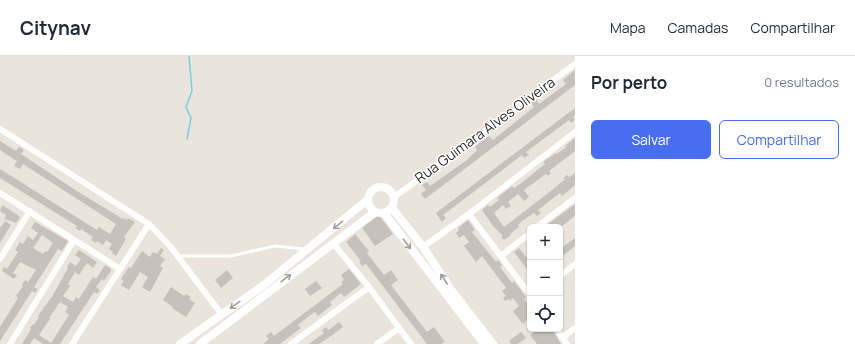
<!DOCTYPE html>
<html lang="pt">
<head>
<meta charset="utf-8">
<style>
	:root { --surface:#fff; --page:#f2f2f3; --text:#1f2937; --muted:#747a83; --line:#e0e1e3; --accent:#476eee }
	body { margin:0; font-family:Manrope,sans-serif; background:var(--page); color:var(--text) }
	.controls { position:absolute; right:12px; bottom:12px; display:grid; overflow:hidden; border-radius:6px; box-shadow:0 1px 3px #0004 }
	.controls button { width:36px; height:36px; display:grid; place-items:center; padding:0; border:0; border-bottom:1px solid var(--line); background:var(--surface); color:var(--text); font:20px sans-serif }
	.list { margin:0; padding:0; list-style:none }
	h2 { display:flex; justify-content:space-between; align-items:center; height:52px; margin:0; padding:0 16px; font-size:17px }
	h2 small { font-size:13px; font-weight:400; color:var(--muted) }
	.actions { display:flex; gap:8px; padding:12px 16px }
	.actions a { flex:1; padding:9px 0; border:1px solid var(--accent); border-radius:6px; text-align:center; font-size:14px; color:var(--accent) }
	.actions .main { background:var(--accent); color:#fff }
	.icon { flex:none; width:22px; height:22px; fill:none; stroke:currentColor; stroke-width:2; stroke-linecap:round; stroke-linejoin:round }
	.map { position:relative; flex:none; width:575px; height:288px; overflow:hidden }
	header { display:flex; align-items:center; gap:24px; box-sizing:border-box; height:56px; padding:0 20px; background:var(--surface); border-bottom:1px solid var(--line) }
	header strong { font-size:19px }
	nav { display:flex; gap:22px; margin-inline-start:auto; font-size:14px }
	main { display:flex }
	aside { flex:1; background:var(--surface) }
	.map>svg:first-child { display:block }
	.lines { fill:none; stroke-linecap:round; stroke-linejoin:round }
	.stream { stroke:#76cee6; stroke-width:1.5 }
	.building { fill:#c6c1bc; fill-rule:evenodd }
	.service { stroke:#fff; stroke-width:3 }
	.minor { stroke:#fff; stroke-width:6 }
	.tertiary { stroke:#fff; stroke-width:8 }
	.oneway { stroke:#9f9f9f }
	.labels { text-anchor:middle; stroke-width:3; stroke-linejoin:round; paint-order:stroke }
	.street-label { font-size:14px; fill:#2a2a2a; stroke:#fff }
</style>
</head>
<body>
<header>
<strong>Citynav</strong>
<nav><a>Mapa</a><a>Camadas</a><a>Compartilhar</a></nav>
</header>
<main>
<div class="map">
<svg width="575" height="288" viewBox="0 0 575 288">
	<rect width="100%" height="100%" fill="#ebe4dd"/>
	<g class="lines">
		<path class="stream" d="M187,83L191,62L186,51L192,35L189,0"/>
	</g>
	<path class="building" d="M575,14V29L425,143L421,138L426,134L422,129L427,126L430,130L467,104L477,94L475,91L479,87L489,80L493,84L534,51L531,47L536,43L539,48L566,28L563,24Z
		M575,52V59L573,61L575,64L571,67L569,64L526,96L529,99L524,102L522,99L455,150L443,159L446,162L442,166L436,157Z
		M575,82V95L549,115L551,117L548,120L546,118L524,134L529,141L524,145L518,138L508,146L511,150L506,153L503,149L494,157L504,171L556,131L565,123L563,122L567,119L569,121L575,117V129L562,140L560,137L538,154L541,157L537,160L534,157L522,165L518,169L519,171L510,178L511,179L504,184L501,181L503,180L493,170L482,154L488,149L490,151L499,144L497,142L512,130L514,132L520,128L545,108L543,106L556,97L557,98L566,91L565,90Z
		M0,85L16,95L19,91L24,94L21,98L80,137L123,163L124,162L127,164L128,162L135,166L124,181L126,183L116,200L112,197L113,196L109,193L112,188L106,184L103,189L97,185L96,187L91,184L93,181L81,173L80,175L75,172L77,170L0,122V113L97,174L99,171L110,178L116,168L23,108L20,113L14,110L17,105L0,94Z
		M575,148V160L566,167L561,171H544Z
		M2,149L19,160L20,162L16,167L5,163L6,159L0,155Z
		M379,159L393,178L375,190L362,172Z
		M468,164L475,174L472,176L496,206L498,204L502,209L500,211L512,227L514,225L526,241L524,243L530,251V268L527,264L523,268L515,258L513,255L519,250L513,242L510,245L509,243L505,245L503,242L506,240L502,235L506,232L482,200L476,206L464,190L469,186L464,179L459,182L456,177L459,174L458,172Z
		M5,165L11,169L0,187V172Z
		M35,166L68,185L62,195L58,193L34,231L38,233L35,237L32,235L0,285V271L18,242L16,240L23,230L22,229L25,224L28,226L36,214L20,206L13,217L17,219L14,223L2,215L4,211L7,213L12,205L18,196L15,194L20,186L23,188L28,180L33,184L38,177L31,172ZM42,179L53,187L47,196L45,195L43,198L33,192Z
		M355,178L369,195L367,197L384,219L391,214L398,224L391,229L427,276L434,271L445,286L441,288H427L366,208L362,210L359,206L361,205L346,186Z
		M575,182V190L560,202V193Z
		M161,192L164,194L160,200L165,203L160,210L163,212L150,236L142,231L148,221L140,216L129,234L121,229L124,225L121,223L129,211L131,212L142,195L150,201L153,196L157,198Z
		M519,192L530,206V217L514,196Z
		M79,194L97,206L93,212L87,207L79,219L75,216L68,228L70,230L63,240L73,246L76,241L79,243L89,227L93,221L96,223L105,209L111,213V215L104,225L102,223L96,231L100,234L97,238L94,236L60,288H43L34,282L30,288H22L31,273L30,272L33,268L34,269L39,261L38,260L53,239L68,212L67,211L70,206L76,210L81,203L75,199ZM60,246L68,251L65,256L69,259L51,287L39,279L50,263L49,262Z
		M349,213L361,228L344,241L341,237L330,246L332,249L318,260L315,256L309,260L298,269L301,272L280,288H263L269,283L266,280L271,276L274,280L343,228L341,226L344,224L341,219Z
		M227,214L233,222L221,232L215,224Z
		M316,225L322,232L310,240L305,233Z
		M171,231L184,240L186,238L191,241L189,243L195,247L186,261L172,252L173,251L163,244Z
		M339,266L343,271L328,282L319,288H309L324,277L322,274L326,271L329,274Z
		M539,273H552L561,288H537L530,279Z
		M521,276L526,282L518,288H511L509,285Z"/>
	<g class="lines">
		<path class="service" d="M178,200H231L275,190L305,193"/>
		<path class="minor" d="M0,73L149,168L170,190L222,259
			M0,137L120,213
			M394,141L480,79L575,8
			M469,158L530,239
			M537,171L575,142
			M333,187L369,231L411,288
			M423,191L469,158L575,76
			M501,200L530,177
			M0,203L30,155
			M560,220L575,208
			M556,273L567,288
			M562,282L575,272
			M10,288L74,184
			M72,288L149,168
			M291,288L369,231
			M377,288L399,272"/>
		<path class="tertiary" d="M368 144a13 13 0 1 1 26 0a13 13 0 1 1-26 0Z
			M392,152L423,191L452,235L493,288
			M384,157L484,288
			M180,288L264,229L367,144
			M200,288L375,156"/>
	</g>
	<defs><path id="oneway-shaft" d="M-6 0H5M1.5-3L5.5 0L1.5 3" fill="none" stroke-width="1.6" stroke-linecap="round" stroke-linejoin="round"/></defs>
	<g class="oneway">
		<use href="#oneway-shaft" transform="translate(338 169) rotate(140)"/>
		<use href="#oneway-shaft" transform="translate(407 188) rotate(53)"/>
		<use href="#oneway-shaft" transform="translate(286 222) rotate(-37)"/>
		<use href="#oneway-shaft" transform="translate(444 223) rotate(-123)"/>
		<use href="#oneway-shaft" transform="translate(235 249) rotate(144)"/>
	</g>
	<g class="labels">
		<g class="street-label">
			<text transform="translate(485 74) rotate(-36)" y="5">Rua Guimara Alves Oliveira</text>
		</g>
	</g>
</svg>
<div class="controls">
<button>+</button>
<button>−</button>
<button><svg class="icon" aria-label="locate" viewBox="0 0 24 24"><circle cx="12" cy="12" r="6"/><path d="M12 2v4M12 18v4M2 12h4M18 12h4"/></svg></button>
</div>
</div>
<aside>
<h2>Por perto<small>0 resultados</small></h2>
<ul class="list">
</ul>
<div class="actions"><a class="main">Salvar</a><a>Compartilhar</a></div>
</aside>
</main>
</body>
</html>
